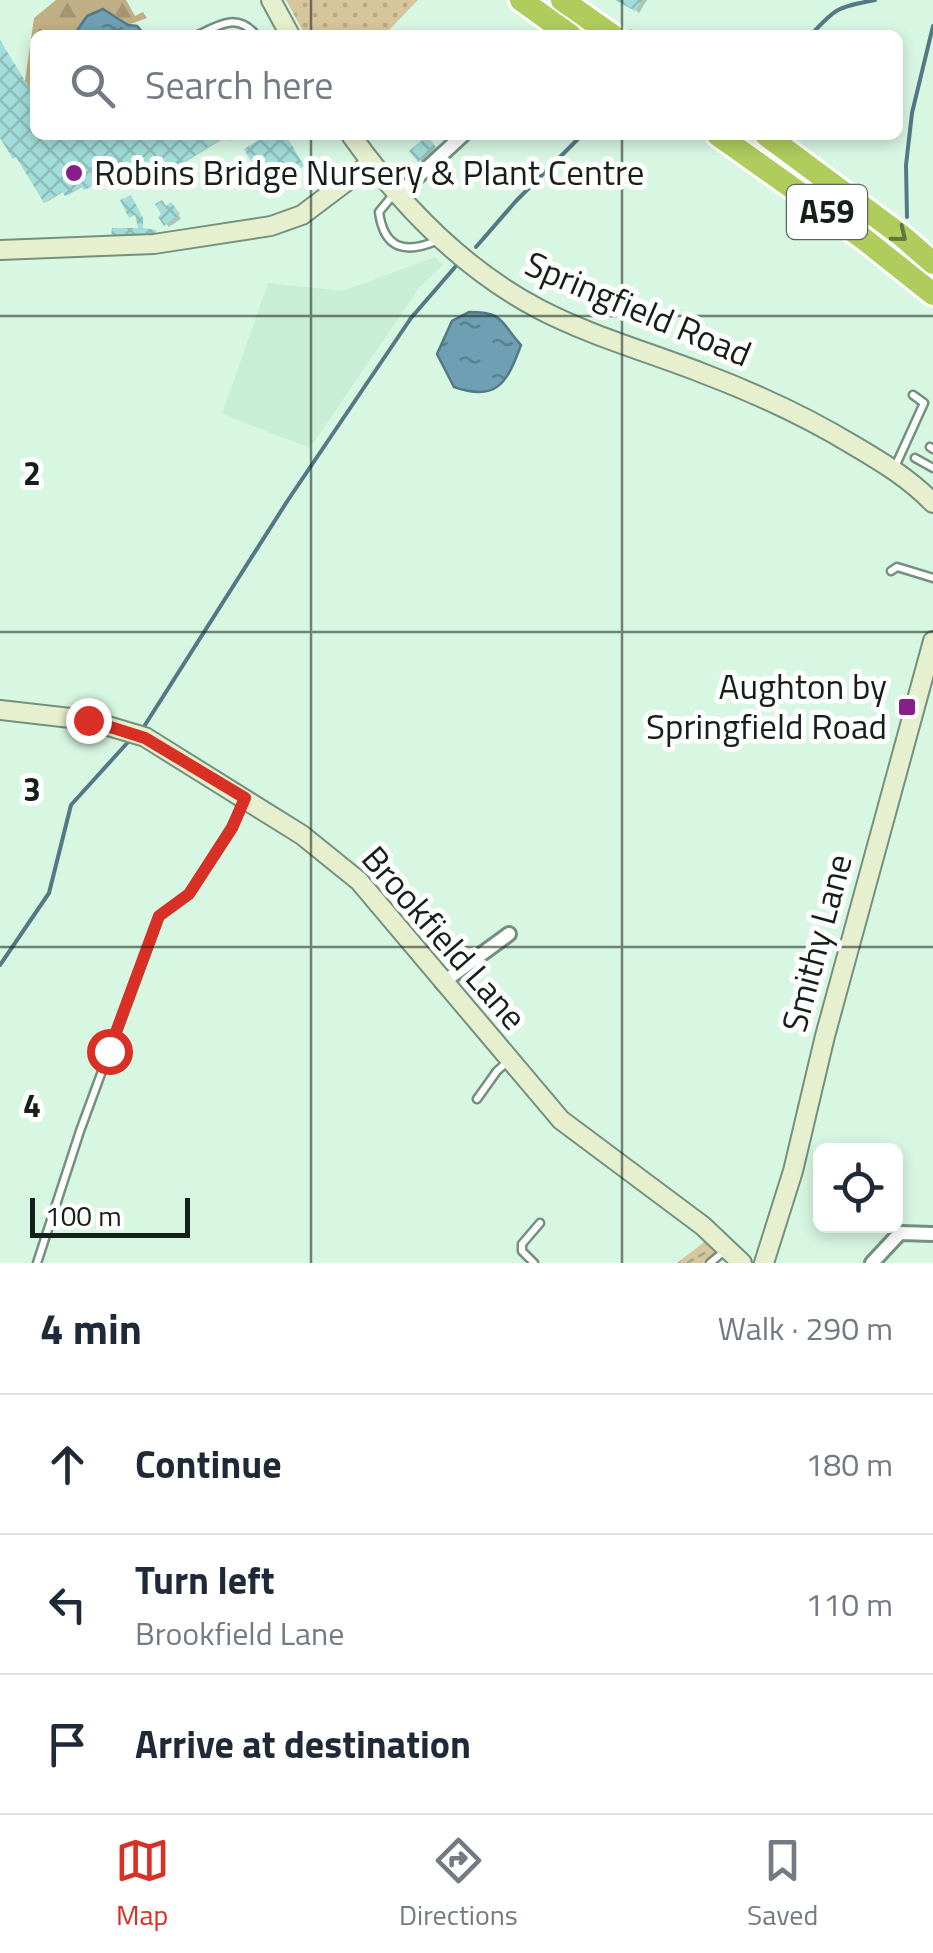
<!DOCTYPE html>
<html lang="en">
<head>
<meta charset="utf-8">
<style>
	:root { --surface:#fff; --page:#f6f6f7; --text:#1f2937; --muted:#747a83; --line:#e0e1e3; --accent:#d93025 }
	body { margin:0; font-family:"Titillium Web",sans-serif; background:var(--page); color:var(--text) }
	.controls { position:absolute; right:30px; bottom:30px; display:grid; overflow:hidden; border-radius:15px; box-shadow:0 5px 15px #0003 }
	.controls button { width:90px; height:90px; display:grid; place-items:center; padding:0; border:0; border-bottom:2px solid var(--line); background:var(--surface); color:var(--text); font:50px sans-serif }
	.scale { position:absolute; left:30px; bottom:25px; width:160px; box-sizing:border-box; padding-left:10px; border:5px solid #152019; border-top:0; font-size:28px; line-height:35px; white-space:nowrap; color:#152019; -webkit-text-stroke:8px #fff; paint-order:stroke }
	.stop { position:absolute; width:30px; height:30px; margin:-22px; border:8px solid #d93025; border-radius:50%; background:#fff }
	.stop.end { background:#d93025; border-color:#fff; box-shadow:0 2px 10px #0008 }
	.list { margin:0; padding:0; list-style:none }
	h2 { display:flex; justify-content:space-between; align-items:center; height:130px; margin:0; padding:0 40px; font-size:42px }
	h2 small { font-size:32px; font-weight:400; color:var(--muted) }
	.list li { display:grid; grid-template-columns:65px 1fr auto; gap:30px; align-items:center; box-sizing:border-box; height:140px; padding:0 40px; border-top:2px solid var(--line) }
	.list b { display:block; font-size:38px; white-space:nowrap }
	.list p { margin:0; font-size:32px; white-space:nowrap; color:var(--muted) }
	.list em { font-size:32px; font-style:normal; color:var(--muted) }
	.icon { flex:none; width:55px; height:55px; fill:none; stroke:currentColor; stroke-width:2; stroke-linecap:round; stroke-linejoin:round }
	.map { position:relative; flex:none; width:933px; height:1263px; overflow:hidden }
	.search { position:absolute; background:var(--surface); box-shadow:0 5px 15px #0003; left:30px; right:30px; top:30px; height:110px; display:flex; align-items:center; gap:25px; box-sizing:border-box; padding:0 35px; border-radius:15px; color:var(--muted); font-size:38px }
	.sheet { height:550px; background:var(--surface) }
	nav { display:flex; justify-content:space-around; align-items:center; box-sizing:border-box; height:140px; border-top:2px solid var(--line); background:var(--surface); font-size:28px; color:var(--muted) }
	nav a { display:grid; justify-items:center; gap:5px }
	nav .on { color:var(--accent) }
	.map>svg:first-child { display:block }
	.built { fill:#c8eed5 }
	.grass { fill:url(#grass-dots) }
	.forest { fill:url(#forest-firs) }
	.park { fill:url(#park-tufts) }
	.water { fill:url(#water-ripples); stroke:#537985; stroke-width:2.5 }
	.shadow { fill:#0003 }
	.lines { fill:none; stroke-linecap:round; stroke-linejoin:round }
	.stream { stroke:#537985; stroke-width:4 }
	.building { fill:url(#building-cross-hatch) }
	.lane-casing { stroke:#74907e; stroke-width:11 }
	.street-casing { stroke:#74907e; stroke-width:18 }
	.secondary-casing { stroke:#74907e; stroke-width:22 }
	.highway-casing { stroke:#fff; stroke-width:28 }
	.path { stroke:#93ab9b; stroke-width:2.5; stroke-dasharray:8 5; stroke-linecap:butt }
	.lane { stroke:#fff; stroke-width:6 }
	.street { stroke:#fff; stroke-width:12 }
	.secondary { stroke:#e7f0ce; stroke-width:18 }
	.highway { stroke:#afcc5d; stroke-width:22 }
	.oneway { stroke:#62763b }
	.route { stroke:#d93025; stroke-width:12 }
	.grid { fill:none; stroke:#152019; stroke-width:2.5; stroke-opacity:0.55 }
	.poi-dot { fill:#861f87; stroke:#fff; stroke-width:4 }
	.labels { text-anchor:middle; stroke-width:10; stroke-linejoin:round; paint-order:stroke }
	.shield { fill:#fff; stroke:#5b635e; stroke-width:2.5 }
	.shield-label { font-size:32px; font-weight:bold; fill:#152019 }
	.poi-label { font-size:35px; fill:#152019; stroke:#fff; text-anchor:start }
	.street-label { font-size:35px; fill:#152019; stroke:#fff }
	.grid-label { font-size:32px; text-anchor:middle; font-weight:bold; fill:#152019; stroke:#fff; stroke-width:10; stroke-linejoin:round; paint-order:stroke }
</style>
</head>
<body>
<div class="map">
<svg width="933" height="1263" viewBox="0 0 933 1263">
	<defs>
		<pattern id="grass-dots" width="8" height="8" patternUnits="userSpaceOnUse" patternTransform="scale(2.5)"><rect width="8" height="8" fill="#d7c59b"/><path d="M2 2h.1M6 6h.1" fill="none" stroke="#b8a985" stroke-width="1.8" stroke-linecap="round"/></pattern>
		<pattern id="forest-firs" width="22" height="20" patternUnits="userSpaceOnUse" patternTransform="scale(2.5)"><rect width="22" height="20" fill="#c0ae84"/><path d="M5 1l3.5 6h-7zM16 11l3.5 6h-7z" fill="#a49571"/></pattern>
		<pattern id="park-tufts" width="24" height="20" patternUnits="userSpaceOnUse" patternTransform="scale(2.5)"><rect width="24" height="20" fill="#d7c59b"/><path d="M3 7l-1-3M5 7V3M7 7l1-3M15 17l-1-3M17 17v-4M19 17l1-3" fill="none" stroke="#b8a985"/></pattern>
		<pattern id="water-ripples" width="26" height="14" patternUnits="userSpaceOnUse" patternTransform="scale(2.5)"><rect width="26" height="14" fill="#6e9fb3"/><path d="M2 4q2-2 4 0t4 0M15 11q2-2 4 0t4 0" fill="none" stroke="#598191"/></pattern>
		<pattern id="building-cross-hatch" width="8" height="8" patternUnits="userSpaceOnUse" patternTransform="scale(2.5)"><rect width="8" height="8" fill="#a2ddd9"/><path d="M0 0l8 8M0 8l8-8" fill="none" stroke="#8bbdba"/></pattern>
	</defs>
	<rect width="100%" height="100%" fill="#d8f7e3"/>
	<path class="built" d="M435,257L443,265L419,288L310,448L222,414L268,283L343,291Z"/>
	<path class="grass" d="M286,0H418L388,31L389,35H305Z"/>
	<path class="forest" d="M56,0H126L135,16L143,12L147,18L128,25L115,15L87,16L74,35H35V97L25,81L34,18Z"/>
	<path class="park" d="M707,1240L720,1249L703,1263H677Z"/>
	<path class="water" d="M103,9L128,25L137,26L145,35H74L87,16Z
		M469,312C505,312 500,322 521,345C507,383 497,402 454,387L437,354L452,321Z"/>
	<path class="shadow" d="M623,0H647L639,13Z
		M0,43L35,100V135H229L184,163L171,167L164,155L122,180L120,176L102,187L99,182L87,189L84,186L68,195L63,192L47,202L0,134Z
		M427,139L437,151L423,163L412,151Z
		M166,208L174,209L181,219L169,227L161,217Z"/>
	<g class="lines">
		<path class="stream" d="M811,35C837,6 840,7 875,0
			M907,217L906,165L912,113L933,26
			M476,247L516,201L582,135
			M145,725L288,500L411,318L456,266
			M0,965L49,893L71,805L129,741"/>
	</g>
	<path class="building" d="M615,0H643L635,11Z
		M0,40L35,97V135H241L231,141L227,135L182,163L168,167L161,155L120,181L117,177L99,187L96,183L84,190L81,186L65,196L62,191L44,203L16,157L13,159L0,138Z
		M267,135H286L304,166L267,189L244,149Z
		M427,136L436,147L418,162L409,151Z
		M131,195L143,218V228L156,230L157,240L111,238L112,228H138L135,215L129,218L120,200Z
		M162,200L166,206L171,202L180,214L164,226L158,217L161,214L155,204Z"/>
	<g class="lines">
		<defs>
			<path id="lane" d="M198,35C220,24 238,13 256,35
				M393,195L379,212C384,249 405,254 436,241
				M930,447L933,449
				M915,458L933,468
				M894,469L924,403L913,395
				M891,571L897,567L933,578
				M477,1099L497,1071L507,1062
				M37,1263L80,1131L159,916L189,894L231,828L245,800
				M534,1263L522,1251V1244L540,1223
				M710,1263L727,1249"/>
			<path id="street" d="M399,194L463,135
				M442,983L509,934
				M872,1263L900,1233L933,1234"/>
			<path id="secondary" d="M271,0L290,35
				M351,135C401,205 463,269 539,309C591,336 648,352 702,373C755,393 805,416 853,445C882,462 910,479 933,503
				M0,250L154,244L271,226L302,215L371,163
				M0,710L88,720L145,737L302,835L359,881L561,1120L703,1226L742,1263
				M764,1263L793,1171L825,1036L933,641"/>
			<path id="highway" d="M521,0L570,35
				M562,0L612,35
				M718,135L864,239L933,294
				M766,135L902,236L933,263"/>
		</defs>
		<use href="#lane" class="lane-casing"/>
		<use href="#street" class="street-casing"/>
		<use href="#secondary" class="secondary-casing"/>
		<use href="#highway" class="highway-casing"/>
		<path class="path" d="M630,30L637,35
			M693,135L704,142
			M687,1263L708,1251"/>
		<use href="#lane" class="lane"/>
		<use href="#street" class="street"/>
		<use href="#secondary" class="secondary"/>
		<use href="#highway" class="highway"/>
	</g>
	<defs><path id="oneway-chevron" d="M-2-3.5L2.5 0L-2 3.5" fill="none" stroke-width="1.6" stroke-linecap="round" stroke-linejoin="round" transform="scale(2.5)"/></defs>
	<use class="oneway" href="#oneway-chevron" transform="translate(900 235) rotate(39)"/>
	<g class="lines">
		<path class="route" d="M88,720L145,738L245,798L232,828L189,894L159,916L109,1051"/>
	</g>
	<path class="grid" d="M311,0V35M622,0V35M311,135V1263M622,135V1263M0,316H933M0,632H933M0,947H933"/>
	<g class="poi-dot">
		<circle cx="74" cy="173" r="10"/>
		<rect x="897" y="697" width="20" height="20" rx="5"/>
	</g>
	<g class="labels">
		<rect class="shield" x="787" y="185" width="80" height="54" rx="8"/>
		<g class="shield-label">
			<text x="827" y="223">A59</text>
		</g>
		<g class="poi-label">
			<text x="94" y="185">Robins Bridge Nursery &amp; Plant Centre</text>
			<text x="887" y="699" text-anchor="end">Aughton by<tspan x="887" dy="40">Springfield Road</tspan></text>
		</g>
		<g class="street-label">
			<text transform="translate(638 309) rotate(23)" y="12">Springfield Road</text>
			<text transform="translate(444 938) rotate(49)" y="12">Brookfield Lane</text>
			<text transform="translate(817 943) rotate(-75)" y="12">Smithy Lane</text>
		</g>
	</g>
	<g class="grid-label">
		<text x="32" y="485">2</text>
		<text x="32" y="801">3</text>
		<text x="32" y="1117">4</text>
	</g>
</svg>
<div class="controls">
<button><svg class="icon" aria-label="locate" viewBox="0 0 24 24"><circle cx="12" cy="12" r="6"/><path d="M12 2v4M12 18v4M2 12h4M18 12h4"/></svg></button>
</div>
<div class="scale">100 m</div>
<div class="stop" style="left:109px;top:1051px"></div>
<div class="stop end" style="left:88px;top:720px"></div>
<div class="search"><svg class="icon" aria-label="search" viewBox="0 0 24 24"><circle cx="10" cy="10" r="6"/><path d="M15 15l6 6"/></svg>Search here</div>
</div>
<section class="sheet">
<h2>4 min<small>Walk · 290 m</small></h2>
<ul class="list">
<li><svg class="icon" aria-label="ahead" viewBox="0 0 24 24"><path d="M12 20V5M6 11l6-6 6 6"/></svg><div><b>Continue</b></div><em>180 m</em></li>
<li><svg class="icon" aria-label="left" viewBox="0 0 24 24"><path d="M17 20v-9H6M10 6l-5 5 5 5"/></svg><div><b>Turn left</b><p>Brookfield Lane</p></div><em>110 m</em></li>
<li><svg class="icon" aria-label="arrive" viewBox="0 0 24 24"><path d="M6 21V4h12l-3 4 3 4H6"/></svg><div><b>Arrive at destination</b></div></li>
</ul>
</section>
<nav>
<a class="on"><svg class="icon" aria-label="map" viewBox="0 0 24 24"><path d="M3 6l6-2 6 2 6-2v14l-6 2-6-2-6 2zM9 4v14M15 6v14"/></svg>Map</a>
<a><svg class="icon" aria-label="directions" viewBox="0 0 24 24"><path d="M12 3l9 9-9 9-9-9zM9 14v-3h6M13 9l2 2-2 2"/></svg>Directions</a>
<a><svg class="icon" aria-label="saved" viewBox="0 0 24 24"><path d="M7 4h10v16l-5-4-5 4z"/></svg>Saved</a>
</nav>
</body>
</html>
